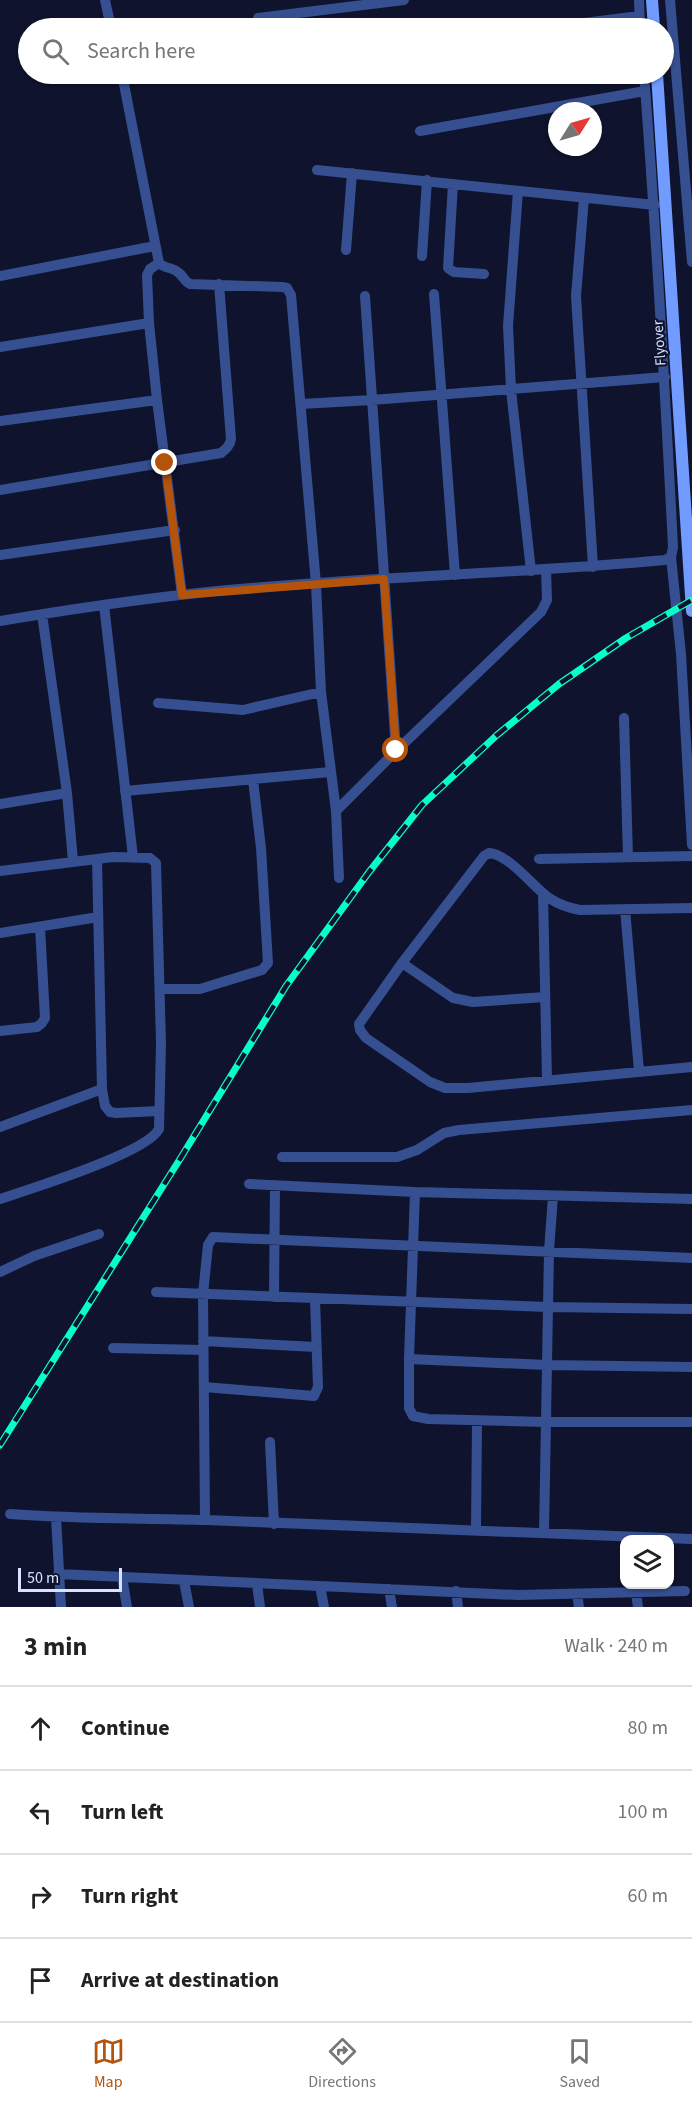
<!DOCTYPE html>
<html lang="en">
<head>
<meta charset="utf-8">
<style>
	:root { --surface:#fff; --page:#f6f6f6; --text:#222; --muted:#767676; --line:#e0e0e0; --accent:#b45309 }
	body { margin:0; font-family:"Source Sans 3",sans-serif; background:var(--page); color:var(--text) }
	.controls { position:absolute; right:18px; bottom:18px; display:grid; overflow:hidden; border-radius:12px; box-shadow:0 2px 4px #0004 }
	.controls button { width:54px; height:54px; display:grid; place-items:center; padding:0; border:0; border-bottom:2px solid var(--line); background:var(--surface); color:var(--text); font:30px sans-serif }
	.compass { position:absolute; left:548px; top:102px; width:54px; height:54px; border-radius:50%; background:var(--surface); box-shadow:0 2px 4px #0004; rotate:53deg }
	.scale { position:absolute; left:18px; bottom:15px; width:104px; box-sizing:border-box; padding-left:6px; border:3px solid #dae2ff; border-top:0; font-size:16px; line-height:21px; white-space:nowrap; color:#dae2ff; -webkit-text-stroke:4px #0f132d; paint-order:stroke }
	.stop { position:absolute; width:18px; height:18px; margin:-14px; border:4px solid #b45309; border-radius:50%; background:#fff }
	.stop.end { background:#b45309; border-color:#fff; box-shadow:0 2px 6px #0008 }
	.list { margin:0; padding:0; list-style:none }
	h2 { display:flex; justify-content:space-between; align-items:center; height:78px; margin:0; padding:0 24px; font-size:26px }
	h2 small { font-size:20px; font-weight:400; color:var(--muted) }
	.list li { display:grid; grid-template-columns:39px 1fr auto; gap:18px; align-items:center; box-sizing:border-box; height:84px; padding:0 24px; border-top:2px solid var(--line) }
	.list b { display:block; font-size:22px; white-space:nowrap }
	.list em { font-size:20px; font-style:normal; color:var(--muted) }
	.icon { flex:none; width:33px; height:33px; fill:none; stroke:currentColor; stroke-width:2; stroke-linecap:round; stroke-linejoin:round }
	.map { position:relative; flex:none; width:692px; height:1607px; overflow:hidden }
	.search { position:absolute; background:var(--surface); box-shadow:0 2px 4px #0004; left:18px; right:18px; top:18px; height:66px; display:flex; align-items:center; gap:15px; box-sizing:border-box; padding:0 21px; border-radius:33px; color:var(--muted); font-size:22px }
	.sheet { height:414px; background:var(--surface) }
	nav { display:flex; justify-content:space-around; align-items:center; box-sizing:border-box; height:84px; border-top:2px solid var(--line); background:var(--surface); font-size:16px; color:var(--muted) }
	nav a { display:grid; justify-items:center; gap:3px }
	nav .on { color:var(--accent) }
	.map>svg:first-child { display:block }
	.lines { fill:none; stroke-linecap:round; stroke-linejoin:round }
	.street { stroke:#364f90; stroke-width:10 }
	.secondary { stroke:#719bff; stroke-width:12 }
	.rail-casing { stroke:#06ffc9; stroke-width:7 }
	.rail { stroke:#0f132d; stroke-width:4.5; stroke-dasharray:14; stroke-linecap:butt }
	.route { stroke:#b45309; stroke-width:8 }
	.labels { text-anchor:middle; stroke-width:4.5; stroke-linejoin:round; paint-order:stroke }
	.street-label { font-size:15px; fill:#dae2ff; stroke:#0f132d }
</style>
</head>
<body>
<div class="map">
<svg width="692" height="1607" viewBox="0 0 692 1607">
	<rect width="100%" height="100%" fill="#0f132d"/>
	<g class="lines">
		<path class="street" d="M105,0L111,28
			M639,0L640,28
			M670,0L692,262
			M258,18L404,0
			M545,28L639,16
			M122,74L159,263C165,269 173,267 179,273C184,277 184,281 190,284L282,287L287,288L291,295L316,584L321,692L336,811L339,878
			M420,131L645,91
			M317,170L655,205
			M453,184L448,268L454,272L484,274
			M518,191L508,326L511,390L531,571
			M584,198L576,296L593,567
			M346,250L352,173
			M422,256L427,180
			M159,263L150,269L147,275L149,323L157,400L182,595
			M0,276L155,246
			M434,294L455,575
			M365,296L396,751
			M0,347L149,323
			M301,404L372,400L665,377
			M0,421L157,400
			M0,490L221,453C226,449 230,446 231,439L219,284
			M0,555L175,530
			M671,557L681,654L692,845
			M104,605L133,857
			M42,614L67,793L73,861
			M0,621C60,611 120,602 180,595C341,577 504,575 665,560L671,557L673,547C665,389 656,231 644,74
			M158,703L243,710L321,692
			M624,718L628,857
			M125,791L330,772
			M0,804L67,793
			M336,811L396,751L541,612L547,600L546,570
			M97,859L102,1089L105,1106L110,1112L116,1113L159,1111
			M539,859L692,856
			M0,871L113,857L150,858L156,863L161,1043L159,1129C147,1153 30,1189 0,1199
			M543,893L547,1079
			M692,908L580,910C569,908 558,904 549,898C532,886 510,855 489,853L484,856L402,963L359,1024L360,1030L366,1038L430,1082L445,1088H468L692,1067
			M625,909L639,1071
			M0,933L98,917
			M402,963L453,998L473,1002L545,997
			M160,989H200L262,970L268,963L261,848L253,780
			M0,1031L37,1027L42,1023L45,1018L40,927
			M0,1127L102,1089
			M282,1157H397L417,1150L444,1133L459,1130L692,1110
			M249,1184L415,1192L692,1199
			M415,1192L409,1359V1408L413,1416L428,1419L545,1422H692
			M0,1272L34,1256L99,1234
			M156,1292L548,1307L692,1309
			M274,1297L275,1185
			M203,1341L316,1347
			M113,1348L202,1350
			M409,1359L547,1365L692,1367
			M204,1387L314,1396L318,1387L315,1299
			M270,1442L274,1524
			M10,1514C75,1519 140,1518 206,1520C368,1527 530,1533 692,1539
			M56,1517L61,1607
			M205,1520L203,1294L208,1245L213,1237L692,1258
			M476,1530L477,1421
			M544,1533L549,1251L553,1196
			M58,1574L518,1595L685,1591
			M122,1577L127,1607
			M184,1581L189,1607
			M257,1584L260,1607
			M320,1586L324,1607
			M389,1589L392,1607
			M456,1591L458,1607
			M636,1593L638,1607
			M577,1594L579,1607"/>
		<path class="secondary" d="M652,0L654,28
			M657,74L692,611"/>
		<defs>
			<path id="rail" d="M0,1445L180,1159L286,986L369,872L422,805L497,735L559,684L626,638L692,600"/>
		</defs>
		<use href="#rail" class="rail-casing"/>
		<use href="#rail" class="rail"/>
	</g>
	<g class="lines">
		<path class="route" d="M165,463L182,595L384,579L396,750"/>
	</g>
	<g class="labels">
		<g class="street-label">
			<text transform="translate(659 343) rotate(-94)" y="5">Flyover</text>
		</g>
	</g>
</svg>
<div class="controls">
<button><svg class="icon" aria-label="layers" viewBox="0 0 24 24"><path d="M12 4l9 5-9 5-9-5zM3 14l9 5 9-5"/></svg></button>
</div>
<svg class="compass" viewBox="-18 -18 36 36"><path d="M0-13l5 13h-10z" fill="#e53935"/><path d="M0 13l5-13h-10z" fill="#767676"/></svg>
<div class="scale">50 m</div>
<div class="stop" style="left:396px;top:750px"></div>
<div class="stop end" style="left:165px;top:463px"></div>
<div class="search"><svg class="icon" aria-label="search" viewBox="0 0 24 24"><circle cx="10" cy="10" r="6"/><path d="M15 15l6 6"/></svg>Search here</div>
</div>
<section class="sheet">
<h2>3 min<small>Walk · 240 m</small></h2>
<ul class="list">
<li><svg class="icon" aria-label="ahead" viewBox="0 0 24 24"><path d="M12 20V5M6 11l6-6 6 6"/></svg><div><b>Continue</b></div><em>80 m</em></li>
<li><svg class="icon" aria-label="left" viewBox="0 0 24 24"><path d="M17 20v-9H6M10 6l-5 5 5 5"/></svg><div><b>Turn left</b></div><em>100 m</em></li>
<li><svg class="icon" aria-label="right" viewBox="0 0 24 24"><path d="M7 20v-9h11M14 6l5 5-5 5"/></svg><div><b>Turn right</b></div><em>60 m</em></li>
<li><svg class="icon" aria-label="arrive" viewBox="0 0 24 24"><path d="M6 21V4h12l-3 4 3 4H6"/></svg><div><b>Arrive at destination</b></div></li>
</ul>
</section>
<nav>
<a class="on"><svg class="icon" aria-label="map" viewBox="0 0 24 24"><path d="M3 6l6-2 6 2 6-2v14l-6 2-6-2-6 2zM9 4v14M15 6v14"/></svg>Map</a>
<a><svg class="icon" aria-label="directions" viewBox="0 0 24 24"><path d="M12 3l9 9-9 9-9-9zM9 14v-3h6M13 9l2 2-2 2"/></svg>Directions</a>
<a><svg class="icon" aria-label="saved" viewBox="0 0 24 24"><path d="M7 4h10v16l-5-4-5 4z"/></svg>Saved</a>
</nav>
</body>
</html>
